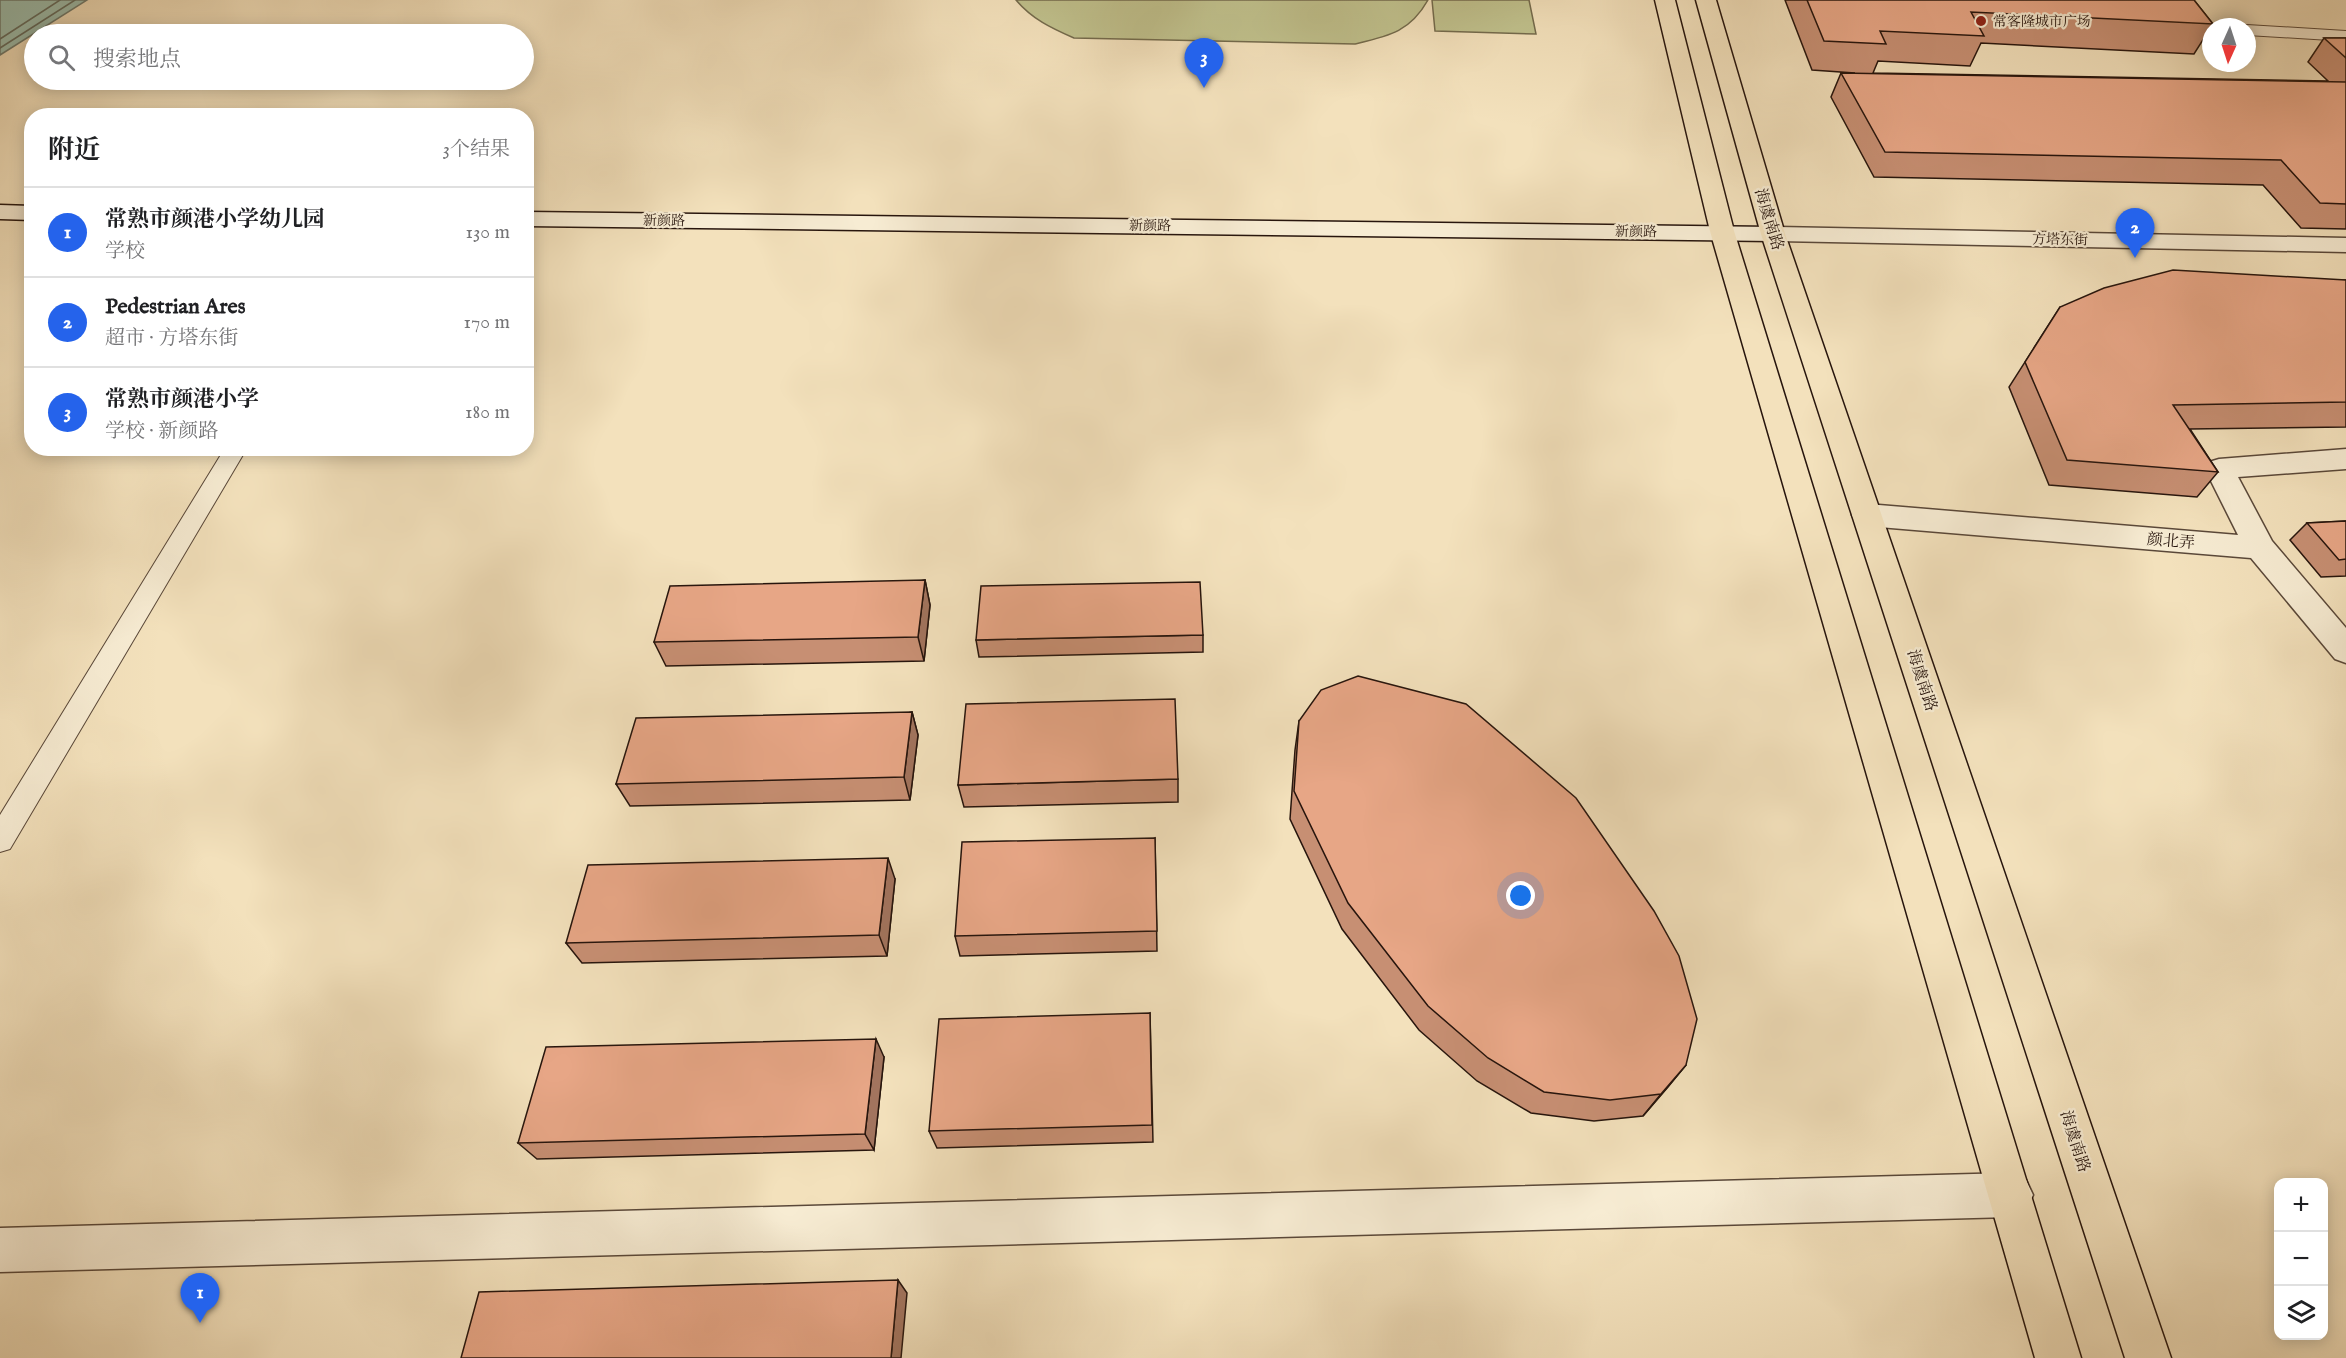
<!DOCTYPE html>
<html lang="zh">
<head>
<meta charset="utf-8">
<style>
	:root { --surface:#fff; --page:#f6f6f6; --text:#202124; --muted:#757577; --line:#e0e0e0; --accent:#2563eb }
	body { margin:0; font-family:"IM FELL English","Noto Serif SC",serif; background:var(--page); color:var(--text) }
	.controls { position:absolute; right:18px; bottom:18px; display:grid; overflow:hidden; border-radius:12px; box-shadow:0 3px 15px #0003 }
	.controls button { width:54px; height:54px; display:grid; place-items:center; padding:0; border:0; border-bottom:2px solid var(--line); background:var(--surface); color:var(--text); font:30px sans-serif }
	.compass { position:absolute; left:2202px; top:18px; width:54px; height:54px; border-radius:50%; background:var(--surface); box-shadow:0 3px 15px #0003; rotate:183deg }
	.you { position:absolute; left:1521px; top:896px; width:21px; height:21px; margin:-15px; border:4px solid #fff; border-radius:50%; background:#1a73e8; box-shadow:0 0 0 9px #1a73e833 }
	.badge { display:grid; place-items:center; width:39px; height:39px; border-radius:50%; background:var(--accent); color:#fff; font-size:20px; font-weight:700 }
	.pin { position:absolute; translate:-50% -50px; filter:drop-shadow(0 2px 3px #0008) }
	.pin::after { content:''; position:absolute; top:32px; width:21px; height:18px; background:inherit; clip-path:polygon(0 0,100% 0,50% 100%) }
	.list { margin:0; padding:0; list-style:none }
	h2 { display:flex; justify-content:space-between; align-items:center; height:78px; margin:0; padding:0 24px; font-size:26px }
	h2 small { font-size:20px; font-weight:400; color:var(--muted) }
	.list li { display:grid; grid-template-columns:39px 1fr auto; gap:18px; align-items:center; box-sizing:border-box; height:90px; padding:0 24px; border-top:2px solid var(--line) }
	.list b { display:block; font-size:22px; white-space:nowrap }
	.list p { margin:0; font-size:20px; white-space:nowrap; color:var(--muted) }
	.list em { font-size:20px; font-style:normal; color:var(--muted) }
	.icon { flex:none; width:33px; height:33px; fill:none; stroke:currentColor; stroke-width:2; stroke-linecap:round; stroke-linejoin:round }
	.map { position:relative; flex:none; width:2346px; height:1358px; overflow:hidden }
	.search { position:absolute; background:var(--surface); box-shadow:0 3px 15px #0003; left:24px; top:24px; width:510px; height:66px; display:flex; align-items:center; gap:15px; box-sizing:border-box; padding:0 21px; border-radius:33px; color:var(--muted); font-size:22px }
	.panel { position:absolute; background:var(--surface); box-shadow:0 3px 15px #0003; left:24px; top:108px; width:510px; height:348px; border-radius:24px }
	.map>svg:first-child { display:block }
	.green { fill:#c0c18d; stroke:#746b4d; stroke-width:1.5 }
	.water { fill:#9bbeae; stroke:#6d7a6e; stroke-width:1.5 }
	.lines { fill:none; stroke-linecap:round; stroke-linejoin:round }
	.shore { stroke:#616a5e; stroke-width:1.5 }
	.lane-casing { stroke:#5a4839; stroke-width:2 }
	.street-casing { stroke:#5a4839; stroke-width:3 }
	.secondary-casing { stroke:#27150d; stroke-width:3 }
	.primary-casing { stroke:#27150d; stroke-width:3 }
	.lane { fill:#f7ecd3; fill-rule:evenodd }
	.street { fill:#f7ecd3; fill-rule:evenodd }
	.secondary { fill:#f7ecd3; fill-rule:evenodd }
	.primary { fill:#f3e1bc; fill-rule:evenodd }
	.wall { fill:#c78f73; stroke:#27150d; stroke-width:1.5 }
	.shaded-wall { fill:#a2745e; stroke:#27150d; stroke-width:1.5 }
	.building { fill:#e7a686; stroke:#27150d; stroke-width:1.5 }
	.poi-dot { fill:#8f2418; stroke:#f7ecd3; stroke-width:2 }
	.labels { text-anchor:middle; stroke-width:4.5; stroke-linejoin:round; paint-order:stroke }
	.far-poi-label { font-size:14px; fill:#27150d; stroke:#f7ecd3; text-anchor:start }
	.far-street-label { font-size:14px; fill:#27150d; stroke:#f7ecd3 }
	.street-label { font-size:16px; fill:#27150d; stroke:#f7ecd3 }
</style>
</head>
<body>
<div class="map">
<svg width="2346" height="1358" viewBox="0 0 2346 1358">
	<rect width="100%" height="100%" fill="#f3e1bc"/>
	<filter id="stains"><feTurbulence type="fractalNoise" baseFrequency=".00333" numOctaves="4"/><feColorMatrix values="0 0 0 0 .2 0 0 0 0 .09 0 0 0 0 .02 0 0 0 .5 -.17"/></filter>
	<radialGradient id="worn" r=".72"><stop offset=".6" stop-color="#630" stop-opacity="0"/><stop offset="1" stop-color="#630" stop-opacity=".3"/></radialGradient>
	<path class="green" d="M1016,0H1428C1410,32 1389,36 1355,44L1074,38C1051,28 1032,19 1016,0Z
		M1432,0H1529L1536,34L1435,31Z"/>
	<path class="water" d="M0,0H87L0,55Z"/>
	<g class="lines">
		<path class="shore" d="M0,39L60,0
			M0,48L75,0"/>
		<defs>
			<path id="lane" d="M2247,25L2346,31V41L2247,35V27H2241Z
				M225,448H247L10,849L0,852V815Z"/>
			<path id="street" d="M1773,227L2346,238V252L1773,241L1764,239L1761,234L1764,229Z
				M2346,449V469L2238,477L2272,541L2346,628V663L2335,659L2251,558L1867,526L1856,522L1852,515L1856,508L1867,504L2238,535L2205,469L2209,462L2219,459Z
				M2011,1173L2026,1180L2033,1195L2026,1210L2011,1217L0,1272V1228Z"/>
			<path id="secondary" d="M0,205L32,206V220L0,219Z
				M526,212L1773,227L1782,229L1785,234L1782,239L1773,241L526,226Z"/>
			<path id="primary" d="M1655,0H1675L1734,231L2081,1358H2035L1710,231Z
				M1696,0H1716L1785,234L2171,1358H2125L1761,234Z"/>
		</defs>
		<use href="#lane" class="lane-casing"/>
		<use href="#street" class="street-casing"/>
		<use href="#secondary" class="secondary-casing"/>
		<use href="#primary" class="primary-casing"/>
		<use href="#lane" class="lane"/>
		<use href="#street" class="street"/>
		<use href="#secondary" class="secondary"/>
		<use href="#primary" class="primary"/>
	</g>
	<path class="wall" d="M1785,0H2194L2213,24L2194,54L1981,43L1970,66L1878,61L1873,73L2328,81L2308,62L2324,38H2346V229L2301,228L2263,185L1874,177L1831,97L1841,73H1855L1812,70Z
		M2346,280V427L2190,429L2218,472L2197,497L2049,485L2009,387L2060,307Z
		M2346,521V576L2321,577L2290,540L2307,523Z
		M925,580L930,605L924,661L666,666L654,642Z
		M1203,635V652L979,657L976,640Z
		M912,712L918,735L910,800L630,806L616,784Z
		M1299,721L1686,1065L1643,1116L1594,1121L1531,1113L1477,1081L1419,1030L1342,929L1290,819L1295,750Z
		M1178,779V802L964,807L958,785Z
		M1155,838L1157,951L960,956L955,936Z
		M895,879L887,956L582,963L566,943Z
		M1150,1013L1153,1142L937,1148L929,1131Z
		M884,1057L874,1150L537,1159L518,1143Z"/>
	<path class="shaded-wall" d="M925,580L930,605L924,661L918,637Z
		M912,712L918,735L910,800L904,777Z
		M888,858L895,879L887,956L879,935Z
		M876,1039L884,1057L874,1150L865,1134Z
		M1686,1065L1668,1087L1643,1116L1661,1094Z
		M898,1280L907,1293L901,1358H891Z"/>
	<path class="building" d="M1807,0H2194L2213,24L1971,12L1984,36L1880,31L1886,44L1824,41Z
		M2324,38H2346V58Z
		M1841,73L2346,82V204L2320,203L2281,160L1885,152Z
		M2173,270L2346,280V402L2173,405L2218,472L2067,460L2025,362L2060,307L2104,288Z
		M2346,521V559L2339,560L2307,523Z
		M925,580L918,637L654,642L670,586Z
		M1200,582L1203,635L976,640L981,586Z
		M1358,676L1466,704L1576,798L1654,911L1679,956L1697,1019L1686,1065L1661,1094L1610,1100L1544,1092L1488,1058L1428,1006L1348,903L1294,791L1299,721L1321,690Z
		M1175,699L1178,779L958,785L966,704Z
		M912,712L904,777L616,784L636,718Z
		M1155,838L1157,931L955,936L962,842Z
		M888,858L879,935L566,943L588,865Z
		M1150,1013L1152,1125L929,1131L939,1019Z
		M876,1039L865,1134L518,1143L546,1047Z
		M898,1280L891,1358H461L479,1292Z"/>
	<circle class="poi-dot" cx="1981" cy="21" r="6"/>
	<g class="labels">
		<g class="far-poi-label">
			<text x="1993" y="26">常客隆城市广场</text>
		</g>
		<g class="far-street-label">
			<text transform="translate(664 220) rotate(1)" y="5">新颜路</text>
			<text transform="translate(1150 225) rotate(1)" y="5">新颜路</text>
			<text transform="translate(1636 231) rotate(1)" y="5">新颜路</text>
			<text transform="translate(2060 239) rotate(1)" y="5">方塔东街</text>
		</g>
		<g class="street-label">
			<text transform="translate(1770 219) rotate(73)" y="6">海虞南路</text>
			<text transform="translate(2171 540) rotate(5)" y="6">颜北弄</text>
			<text transform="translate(1923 680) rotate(72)" y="6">海虞南路</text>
			<text transform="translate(2076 1141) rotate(72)" y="6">海虞南路</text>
		</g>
	</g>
	<rect width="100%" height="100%" filter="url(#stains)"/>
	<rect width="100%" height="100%" fill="url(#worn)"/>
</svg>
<div class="controls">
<button>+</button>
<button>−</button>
<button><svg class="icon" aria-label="layers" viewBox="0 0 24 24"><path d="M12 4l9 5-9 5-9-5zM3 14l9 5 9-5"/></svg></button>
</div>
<svg class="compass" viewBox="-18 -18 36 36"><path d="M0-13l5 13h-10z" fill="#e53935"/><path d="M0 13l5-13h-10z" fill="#757577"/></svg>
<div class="you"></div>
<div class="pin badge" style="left:200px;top:1323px">1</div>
<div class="pin badge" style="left:2135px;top:258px">2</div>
<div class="pin badge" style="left:1204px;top:88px">3</div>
<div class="search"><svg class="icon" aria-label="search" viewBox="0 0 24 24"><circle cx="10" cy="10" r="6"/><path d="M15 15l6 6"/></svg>搜索地点</div>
<section class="panel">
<h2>附近<small>3个结果</small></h2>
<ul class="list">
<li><span class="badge">1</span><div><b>常熟市颜港小学幼儿园</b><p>学校</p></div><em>130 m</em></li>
<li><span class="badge">2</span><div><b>Pedestrian Ares</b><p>超市 · 方塔东街</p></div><em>170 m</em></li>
<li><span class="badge">3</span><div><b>常熟市颜港小学</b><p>学校 · 新颜路</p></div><em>180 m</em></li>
</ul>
</section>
</div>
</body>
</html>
